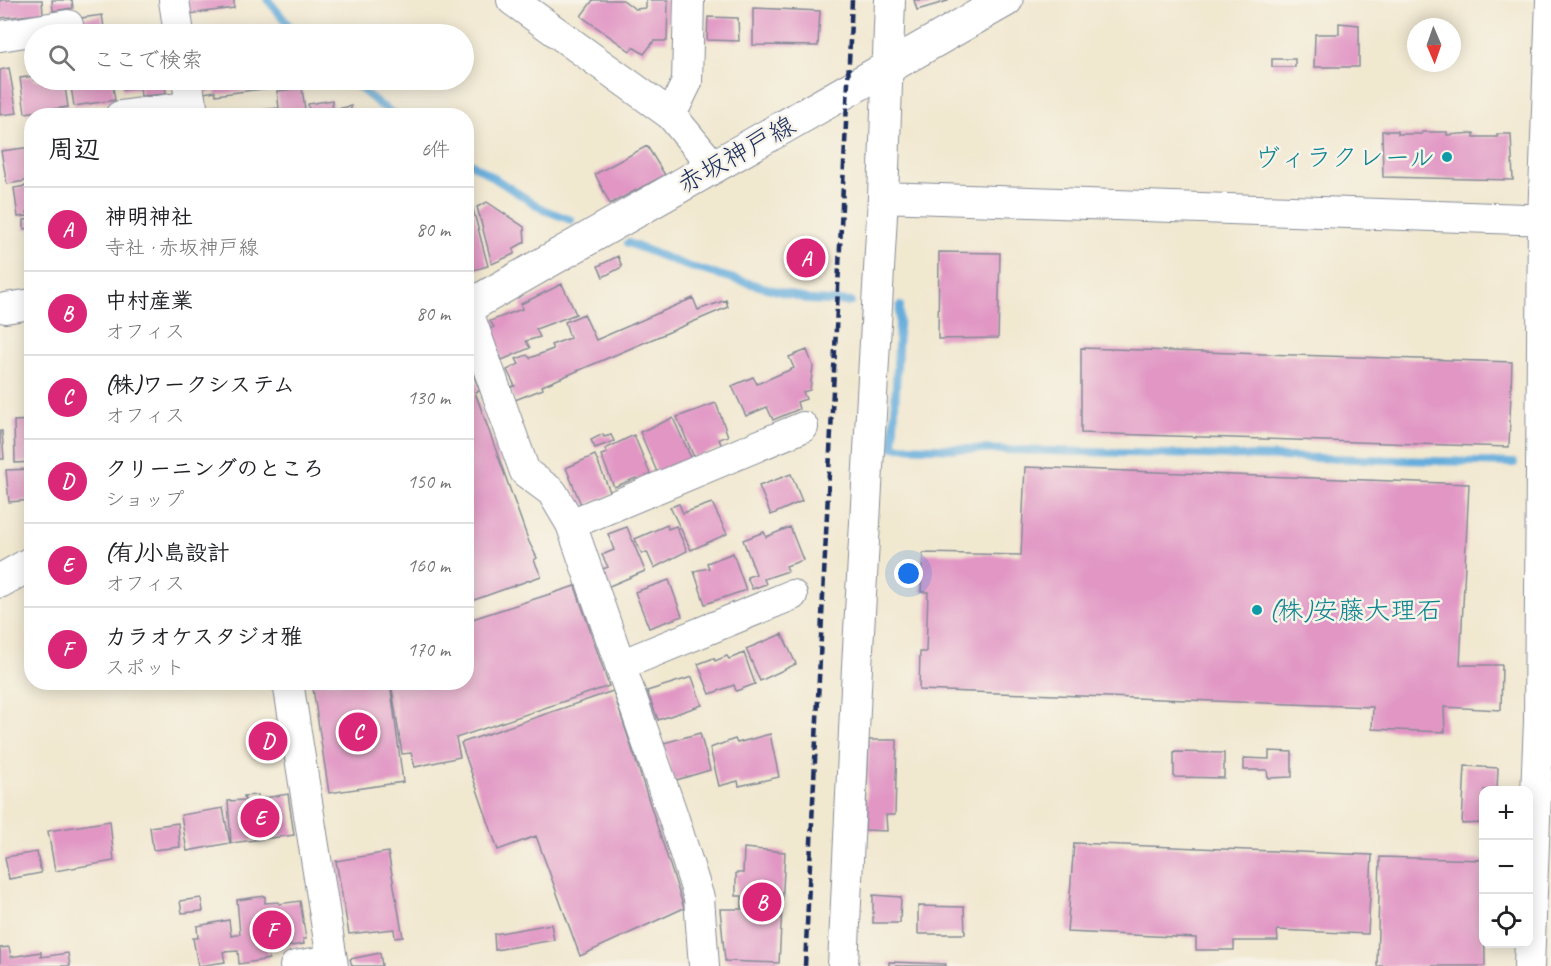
<!DOCTYPE html>
<html lang="ja">
<head>
<meta charset="utf-8">
<style>
	:root { --surface:#fff; --page:#f2f2f2; --text:#202124; --muted:#757577; --line:#e0e0e0; --accent:#db2777 }
	body { margin:0; font-family:Caveat,"Klee One",sans-serif; background:var(--page); color:var(--text) }
	.controls { position:absolute; right:18px; bottom:18px; display:grid; overflow:hidden; border-radius:12px; box-shadow:0 3px 15px #0003 }
	.controls button { width:54px; height:54px; display:grid; place-items:center; padding:0; border:0; border-bottom:2px solid var(--line); background:var(--surface); color:var(--text); font:30px sans-serif }
	.compass { position:absolute; left:1407px; top:18px; width:54px; height:54px; border-radius:50%; background:var(--surface); box-shadow:0 3px 15px #0003; rotate:178deg }
	.you { position:absolute; left:909px; top:574px; width:21px; height:21px; margin:-15px; border:4px solid #fff; border-radius:50%; background:#1a73e8; box-shadow:0 0 0 9px #1a73e833 }
	.badge { display:grid; place-items:center; width:39px; height:39px; border-radius:50%; background:var(--accent); color:#fff; font-size:20px; font-weight:700 }
	.pin { position:absolute; translate:-50% -50%; border:3px solid #fff; box-shadow:0 2px 6px #0006 }
	.list { margin:0; padding:0; list-style:none }
	h2 { display:flex; justify-content:space-between; align-items:center; height:78px; margin:0; padding:0 24px; font-size:26px }
	h2 small { font-size:20px; font-weight:400; color:var(--muted) }
	.list li { display:grid; grid-template-columns:39px 1fr auto; gap:18px; align-items:center; box-sizing:border-box; height:84px; padding:0 24px; border-top:2px solid var(--line) }
	.list b { display:block; font-size:22px; white-space:nowrap }
	.list p { margin:0; font-size:20px; white-space:nowrap; color:var(--muted) }
	.list em { font-size:20px; font-style:normal; color:var(--muted) }
	.icon { flex:none; width:33px; height:33px; fill:none; stroke:currentColor; stroke-width:2; stroke-linecap:round; stroke-linejoin:round }
	.map { position:relative; flex:none; width:1551px; height:966px; overflow:hidden }
	.search { position:absolute; background:var(--surface); box-shadow:0 3px 15px #0003; left:24px; top:24px; width:450px; height:66px; display:flex; align-items:center; gap:15px; box-sizing:border-box; padding:0 21px; border-radius:33px; color:var(--muted); font-size:22px }
	.panel { position:absolute; background:var(--surface); box-shadow:0 3px 15px #0003; left:24px; top:108px; width:450px; height:582px; border-radius:24px }
	.map>svg:first-child { display:block }
	.lines { fill:none; stroke-linecap:round; stroke-linejoin:round }
	.stream { stroke:#66addc; stroke-width:8 }
	.building { fill:#e196c4 }
	.minor-casing { stroke:#868c97; stroke-width:32 }
	.secondary-casing { stroke:#868c97; stroke-width:35 }
	.minor { stroke:#fff; stroke-width:30 }
	.secondary { stroke:#fff; stroke-width:33 }
	.rail { stroke:#1b2f5e; stroke-width:4.5; stroke-dasharray:9 4.5; stroke-linecap:butt }
	.culture-dot { fill:#0f9aa8; stroke:#f7f3e8; stroke-width:2 }
	.labels { text-anchor:middle; stroke-width:5; stroke-linejoin:round; paint-order:stroke }
	.street-label { font-size:26px; fill:#1b2f5e; stroke:#f7f3e8 }
	.culture-label { font-size:26px; fill:#0d838f; stroke:#f7f3e8; text-anchor:end }
</style>
</head>
<body>
<div class="map">
<svg width="1551" height="966" viewBox="0 0 1551 966">
	<rect width="100%" height="100%" fill="#f7f3e8"/>
	<filter id="ink" filterUnits="userSpaceOnUse"><feTurbulence type="fractalNoise" baseFrequency=".0167" numOctaves="2"/><feDisplacementMap in="SourceGraphic" scale="12" xChannelSelector="R" yChannelSelector="G"/><feConvolveMatrix kernelMatrix="1 2 1 2 8 2 1 2 1" color-interpolation-filters="sRGB"/></filter>
	<filter id="wash" filterUnits="userSpaceOnUse"><feTurbulence type="fractalNoise" baseFrequency=".008" numOctaves="4" result="noise"/><feDisplacementMap in="SourceGraphic" scale="24" xChannelSelector="R" yChannelSelector="G"/><feGaussianBlur stdDeviation="1.35" result="paint"/><feColorMatrix in="noise" values="0 0 0 0 0 0 0 0 0 0 0 0 0 0 0 0 0 1.4 0 .05"/><feComposite in="paint" operator="in"/></filter>
	<g filter="url(#wash)">
		<rect width="100%" height="100%" fill="#f1e8d0"/>
		<g class="lines">
			<path class="stream" d="M268,0L296,34
				M350,80L379,104L397,116
				M466,160L544,210L571,220
				M628,243L687,266L810,300L851,302
				M900,306L893,447L1514,463"/>
		</g>
		<g id="blocks">
			<path class="building" d="M0,0H42L43,14L0,18Z
				M52,0H72L73,8L53,11Z
				M187,0H234V8L189,14Z
				M593,0H623L635,9L646,8V0H668L667,41H654L644,54L633,47L630,51L581,16Z
				M914,0H948V1L917,10Z
				M753,8L820,11L818,46L753,45Z
				M102,15L105,34H77V33L82,32L81,18Z
				M708,17L738,18L739,41L707,40Z
				M1339,23L1359,25V67H1314L1315,34H1339Z
				M1272,59H1295V67H1272Z
				M9,68L17,113L0,115V70Z
				M34,76V80H64L68,107L25,113L20,78Z
				M70,80H112L115,100L74,106Z
				M122,80H165L166,94L141,96L140,88L123,90Z
				M201,80H277V87L216,95L215,91L204,93Z
				M302,88L306,116H260V110L279,108L277,91Z
				M332,100L333,110L351,106V116H310L308,104Z
				M254,111L255,116H233V114Z
				M1382,131H1398V134H1422V132H1447V135L1474,133V137H1497V134H1511L1513,180L1383,177Z
				M647,146L665,175L610,204L595,174Z
				M32,147V180L7,184L1,151Z
				M32,185V211L27,212L28,216L18,217L14,188Z
				M469,194L488,266L466,272V195Z
				M487,202L524,227L525,242L514,248V254L492,264L477,207Z
				M32,219V228L24,229V220Z
				M939,252L1000,253L998,338L938,339Z
				M618,256L622,267L603,277L598,266Z
				M562,284L576,314L536,329L540,337L526,341L530,348L502,360L489,329L494,327L490,321L522,309L521,304Z
				M693,298L698,310L726,300L728,307L542,386L543,389L515,400L510,387L515,386L507,370L519,364L516,359L527,355L530,358L553,349L551,345L570,338L565,322L584,314L596,340Z
				M1081,348L1512,362L1509,447L1081,433Z
				M807,350L813,366L810,390L803,392L806,399L797,402L799,409L773,420L767,407L746,416L732,386L753,377L757,384L794,368L789,357Z
				M466,356L480,391L475,392L529,542L537,558L534,560L541,576L466,603Z
				M716,403L728,436L719,439L722,447L694,457L677,417Z
				M673,418L694,464L683,469L679,462L657,472L640,432Z
				M32,420V462L15,463L14,421Z
				M0,431H2L4,459H0Z
				M603,434L604,437L611,435L614,441L595,448L591,440Z
				M634,435L653,481L640,486L636,478L614,487L601,455L607,453L605,449Z
				M595,455L611,494L582,507L566,468Z
				M1025,467L1469,484L1460,665H1502L1501,710L1444,707L1445,732L1372,729L1373,707L919,690L920,652H926L928,592H921L923,553L1021,555Z
				M32,469V500L9,502L6,470Z
				M791,474L802,501L771,515L759,486Z
				M712,503L727,534L691,550L670,507L679,504L683,513Z
				M667,525L668,529L676,526L687,551L654,568L647,552L642,554L635,539Z
				M627,527L645,571L607,587L600,570L608,567L602,555L614,550L608,534Z
				M790,527L803,560L786,566L788,571L764,579L766,584L752,589L747,577L756,574L743,540L764,532L766,537Z
				M733,553L746,590L705,604L694,571L709,568L707,563Z
				M669,580L682,616L649,628L635,592Z
				M575,586L609,686L456,738L460,757L415,767L411,753L402,754L391,682H466V621Z
				M782,634L796,664L760,681L746,649Z
				M744,653L755,684L736,691L734,685L710,694L698,664L714,658L715,661L727,656L729,659Z
				M692,677L702,705L658,720L647,691Z
				M312,682H390L403,782L329,793Z
				M613,691L684,908L580,956L536,836L498,850L461,743Z
				M275,724L278,754L261,756L258,728Z
				M700,733L710,770L673,781L664,743Z
				M770,734L779,777L739,786L738,781L719,786L710,748L735,739L737,743Z
				M869,740H897L895,815H886L887,831L865,830Z
				M1269,751L1292,752V777L1268,778L1267,770H1244V758L1269,759Z
				M1174,752L1224,753V778L1174,777Z
				M1465,766L1498,768L1497,790H1484V823L1462,824Z
				M288,794L294,835L231,843L228,801L245,800L244,796L258,795V799Z
				M223,808L230,843L187,851L181,815Z
				M110,821L114,861L55,871L48,831Z
				M178,823L180,847L153,850L150,827Z
				M1074,843L1372,855L1368,934L1277,930L1278,941H1234V950H1196V938L1067,932Z
				M744,848L785,852L779,963L725,961L720,909H742V896H736V873H743Z
				M37,852L41,873L9,879L5,857Z
				M388,852L403,937L395,938L394,929L349,934L336,861Z
				M1380,857L1484,860L1485,966H1377Z
				M873,895L901,897L900,923H873Z
				M265,896V903L279,902V904L300,901L306,939H303L304,944L277,948V946L268,947L269,959L239,964L238,951L223,952L225,962L198,966L193,938H198L197,926L229,920L231,936L240,934L237,900Z
				M201,898L203,911L182,913L180,901Z
				M918,906L964,907L965,934H918Z
				M551,924L554,940L495,950L494,934Z
				M9,947L11,957L41,952V957L68,953L70,966H0V948Z
				M380,953L382,966H352L350,959Z
				M889,962L946,964V966H889Z"/>
		</g>
	</g>
	<g filter="url(#ink)">
		<use href="#blocks" fill-opacity="0" stroke="#868c97" stroke-width="1.5"/>
		<g class="lines">
			<defs>
				<path id="minor" d="M174,0L179,34
					M512,0L671,115L713,166
					M0,36L68,25
					M187,80L193,116
					M671,115L687,82L689,0
					M120,116L192,106
					M883,197L1551,220
					M5,308L32,304
					M466,314L472,323L525,472L552,492L571,524L673,816L699,898L704,966
					M571,524L803,427
					M621,665L792,595
					M288,682L333,966
					M295,966L332,960
					M843,966L857,667L883,197L890,0
					M1529,966L1539,721L1543,220L1551,0"/>
				<path id="secondary" d="M466,308L1006,0
					M0,581L32,563"/>
			</defs>
			<use href="#minor" class="minor-casing"/>
			<use href="#secondary" class="secondary-casing"/>
			<use href="#minor" class="minor"/>
			<use href="#secondary" class="secondary"/>
			<path class="rail" d="M805,966L852,0"/>
		</g>
	</g>
	<g class="culture-dot">
		<circle cx="1447" cy="157" r="6"/>
		<circle cx="1257" cy="610" r="6"/>
	</g>
	<g class="labels">
		<g class="street-label">
			<text transform="translate(736 154) rotate(-29)" y="9">赤坂神戸線</text>
		</g>
		<g class="culture-label">
			<text x="1435" y="166">ヴィラクレール</text>
			<text x="1269" y="619" text-anchor="start">(株)安藤大理石</text>
		</g>
	</g>
</svg>
<div class="controls">
<button>+</button>
<button>−</button>
<button><svg class="icon" aria-label="locate" viewBox="0 0 24 24"><circle cx="12" cy="12" r="6"/><path d="M12 2v4M12 18v4M2 12h4M18 12h4"/></svg></button>
</div>
<svg class="compass" viewBox="-18 -18 36 36"><path d="M0-13l5 13h-10z" fill="#e53935"/><path d="M0 13l5-13h-10z" fill="#757577"/></svg>
<div class="you"></div>
<div class="pin badge" style="left:806px;top:258px">A</div>
<div class="pin badge" style="left:762px;top:902px">B</div>
<div class="pin badge" style="left:358px;top:732px">C</div>
<div class="pin badge" style="left:268px;top:741px">D</div>
<div class="pin badge" style="left:260px;top:818px">E</div>
<div class="pin badge" style="left:272px;top:930px">F</div>
<div class="search"><svg class="icon" aria-label="search" viewBox="0 0 24 24"><circle cx="10" cy="10" r="6"/><path d="M15 15l6 6"/></svg>ここで検索</div>
<section class="panel">
<h2>周辺<small>6件</small></h2>
<ul class="list">
<li><span class="badge">A</span><div><b>神明神社</b><p>寺社 · 赤坂神戸線</p></div><em>80 m</em></li>
<li><span class="badge">B</span><div><b>中村産業</b><p>オフィス</p></div><em>80 m</em></li>
<li><span class="badge">C</span><div><b>(株)ワークシステム</b><p>オフィス</p></div><em>130 m</em></li>
<li><span class="badge">D</span><div><b>クリーニングのところ</b><p>ショップ</p></div><em>150 m</em></li>
<li><span class="badge">E</span><div><b>(有)小島設計</b><p>オフィス</p></div><em>160 m</em></li>
<li><span class="badge">F</span><div><b>カラオケスタジオ雅</b><p>スポット</p></div><em>170 m</em></li>
</ul>
</section>
</div>
</body>
</html>
